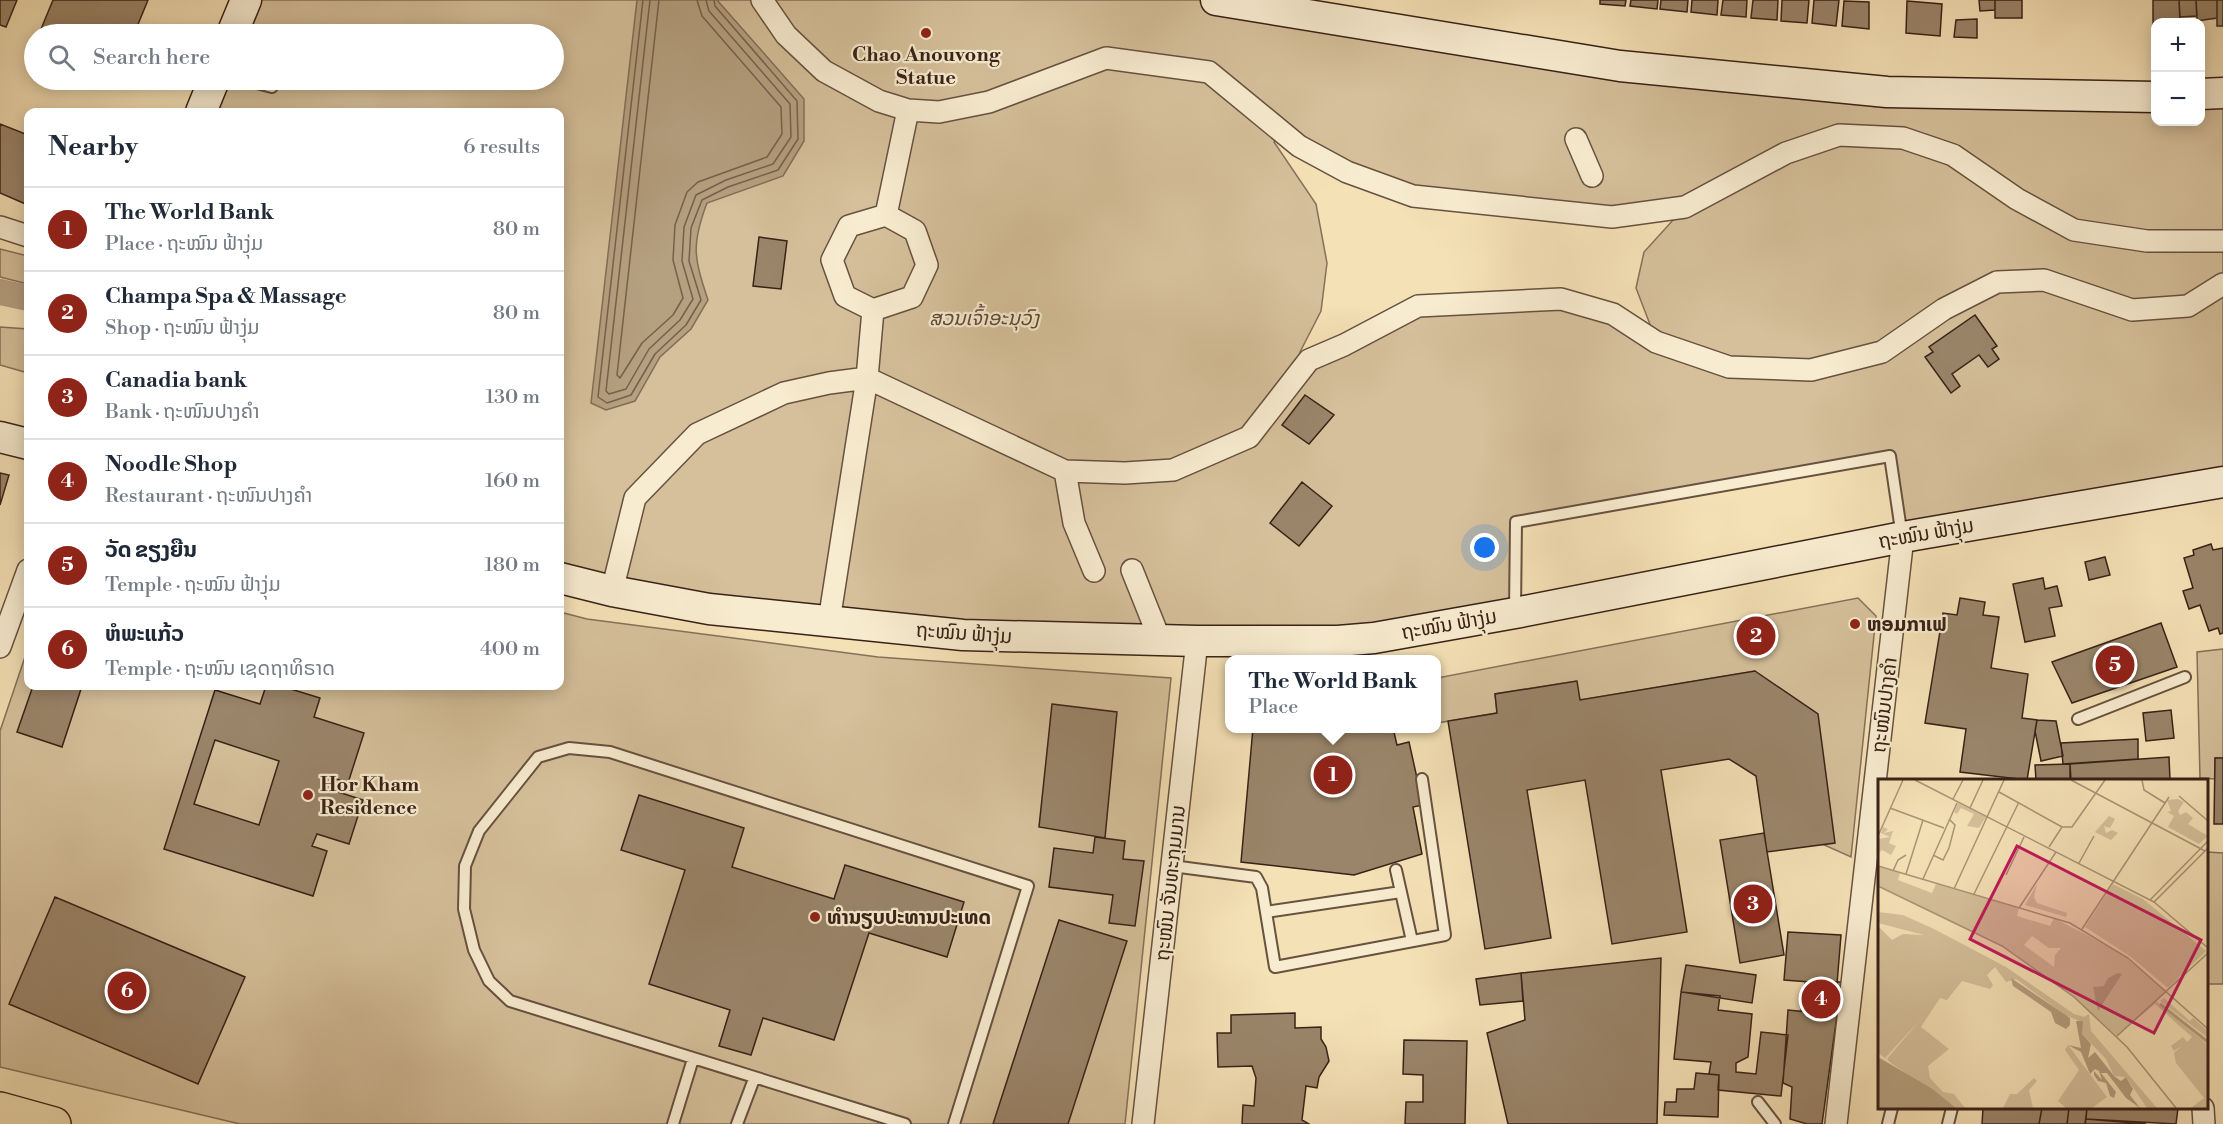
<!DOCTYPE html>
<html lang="en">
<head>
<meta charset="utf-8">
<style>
	:root { --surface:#fff; --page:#f2f2f3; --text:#1f2937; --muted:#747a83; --line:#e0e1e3; --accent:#8f2418 }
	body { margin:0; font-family:"Libre Bodoni","Noto Sans Lao",serif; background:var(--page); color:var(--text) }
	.controls { position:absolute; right:18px; top:18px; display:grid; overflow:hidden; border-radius:12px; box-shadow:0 3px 15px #0003 }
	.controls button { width:54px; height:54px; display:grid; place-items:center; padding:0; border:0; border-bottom:2px solid var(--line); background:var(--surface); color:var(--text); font:30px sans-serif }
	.you { position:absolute; left:1485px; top:548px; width:21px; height:21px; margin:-15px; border:4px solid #fff; border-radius:50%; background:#1a73e8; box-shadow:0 0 0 9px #1a73e833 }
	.badge { display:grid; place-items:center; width:39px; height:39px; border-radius:50%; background:var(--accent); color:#fff; font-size:20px; font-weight:700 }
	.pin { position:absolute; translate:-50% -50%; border:3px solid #fff; box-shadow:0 2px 6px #0006 }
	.popup { position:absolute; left:1225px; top:655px; width:216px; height:78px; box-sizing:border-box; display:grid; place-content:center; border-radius:12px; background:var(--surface); filter:drop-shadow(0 2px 4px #0005); font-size:20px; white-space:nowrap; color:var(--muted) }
	.popup b { font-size:22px; color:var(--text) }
	.popup::after { content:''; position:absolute; left:50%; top:100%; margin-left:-12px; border:12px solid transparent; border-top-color:var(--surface) }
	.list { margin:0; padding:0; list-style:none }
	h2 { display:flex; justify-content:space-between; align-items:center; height:78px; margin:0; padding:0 24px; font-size:26px }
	h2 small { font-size:20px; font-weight:400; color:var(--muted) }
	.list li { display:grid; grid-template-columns:39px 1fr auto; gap:18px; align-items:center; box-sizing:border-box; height:84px; padding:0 24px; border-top:2px solid var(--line) }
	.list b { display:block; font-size:22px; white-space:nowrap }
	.list p { margin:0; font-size:20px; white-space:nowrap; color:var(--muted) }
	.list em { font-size:20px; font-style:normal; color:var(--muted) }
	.icon { flex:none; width:33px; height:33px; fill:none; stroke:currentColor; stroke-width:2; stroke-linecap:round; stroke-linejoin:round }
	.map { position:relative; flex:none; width:2223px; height:1124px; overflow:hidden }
	.search { position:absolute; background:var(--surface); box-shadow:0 3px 15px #0003; left:24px; top:24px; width:540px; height:66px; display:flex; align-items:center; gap:15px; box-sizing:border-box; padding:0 21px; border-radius:33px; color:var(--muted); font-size:22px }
	.panel { position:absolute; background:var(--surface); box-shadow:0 3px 15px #0003; left:24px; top:108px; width:540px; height:582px; border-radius:12px }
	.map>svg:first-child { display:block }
	.green { fill:#d5c09b; stroke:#867059; stroke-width:1.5; fill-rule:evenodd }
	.water { fill:#b5a080; stroke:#836d56; stroke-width:1.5 }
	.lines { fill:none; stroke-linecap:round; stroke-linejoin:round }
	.shore { stroke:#76604c; stroke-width:1.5 }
	.canal { stroke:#b5a080; stroke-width:26 }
	.building { fill:#9a856a; stroke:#382117; stroke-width:1.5; fill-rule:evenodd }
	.lane-casing { stroke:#67513f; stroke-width:14 }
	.street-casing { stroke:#67513f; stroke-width:24 }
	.secondary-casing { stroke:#382117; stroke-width:33 }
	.primary-casing { stroke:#382117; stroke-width:36 }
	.lane { stroke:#f8ecd0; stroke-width:10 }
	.street { stroke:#f8ecd0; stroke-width:21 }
	.secondary { stroke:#f8ecd0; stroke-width:30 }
	.primary { stroke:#f5e1b6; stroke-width:33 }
	.poi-dot { fill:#8f2418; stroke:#f8ecd0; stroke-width:2 }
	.labels { text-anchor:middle; stroke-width:4.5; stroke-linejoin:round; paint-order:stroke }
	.poi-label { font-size:20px; font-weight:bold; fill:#382117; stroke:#f8ecd0; text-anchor:start }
	.park-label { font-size:20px; font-style:italic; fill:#5f4938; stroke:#f8ecd0 }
	.street-label { font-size:20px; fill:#382117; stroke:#f8ecd0 }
	.inset-river { fill:none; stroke:#b5a080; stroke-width:3 }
	.inset-road { fill:none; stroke:#a99476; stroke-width:1.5 }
	.view { fill:#c2185b; fill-opacity:0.15; stroke:#c2185b; stroke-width:3 }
	.inset-edge { fill:none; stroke:#382117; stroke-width:3 }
</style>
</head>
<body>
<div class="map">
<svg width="2223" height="1124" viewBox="0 0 2223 1124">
	<rect width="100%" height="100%" fill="#f5e1b6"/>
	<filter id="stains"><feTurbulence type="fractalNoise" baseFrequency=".00333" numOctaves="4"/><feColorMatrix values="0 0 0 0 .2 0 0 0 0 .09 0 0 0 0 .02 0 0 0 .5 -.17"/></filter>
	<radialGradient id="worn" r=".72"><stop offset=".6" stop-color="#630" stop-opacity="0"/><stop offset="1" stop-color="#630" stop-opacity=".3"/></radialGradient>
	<path class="green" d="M246,0H1216L1620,66L2155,97L2156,122H2200L2201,94L2223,93V482L1903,537L1890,456L1516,521L1515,613L1374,638L963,635L560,578V112H201L214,80H554V34H232ZM1282,131L1413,196L1612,217L1684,208L1644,252L1636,288L1656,340L1561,299L1418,306L1309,360L1300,352L1321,311L1327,263L1316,204L1274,142Z
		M0,249L28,256V284L0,277Z
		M0,327L28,329V373L0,365Z
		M1858,598L1876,616L1851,857L1822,844L1755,671L1580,700L1576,681L1495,694L1497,713L1437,723V678Z
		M560,612L587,619L878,657L1171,678L1125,1124H240L0,1067V731L28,648V686H560Z
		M2223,649V758H2215V779L2200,778L2197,652Z
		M2207,852L2223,853V984H2208Z"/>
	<path class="water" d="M637,0H717L804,99V141L783,176L707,203C691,245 694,258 708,300L691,329L660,357L635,401L606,410L591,403Z"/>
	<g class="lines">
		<path class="shore" d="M643,0L598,397L607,403L631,395L655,354L686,325L701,300L689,261L691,228L702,200L728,187L778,170L798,139L797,101L715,6L714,0
			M650,0L606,391L609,394L626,389L649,349L680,320L693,299L682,261L684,227L696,195L726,180L773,164L791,137L790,104L709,11L706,0
			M659,0L617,375L620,378L642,343L673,315L683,298L673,260L675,225L687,192L698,182L767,157L782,134L781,107L702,16L697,0"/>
		<path class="canal" d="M0,292L28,298"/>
	</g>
	<path class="building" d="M0,0H17L6,27L0,25Z
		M53,0H148L134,34H39Z
		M1600,0H1626L1625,6L1600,4Z
		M1631,0H1658L1657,9L1630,6Z
		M1661,0H1688L1687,12L1660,9Z
		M1692,0H1718L1717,15L1691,12Z
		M1723,0H1747L1746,17L1721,15Z
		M1753,0H1778L1777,20L1751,18Z
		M1782,0H1809L1807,23L1781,21Z
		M1814,0H1839L1836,26L1812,23Z
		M1979,0H1995V10L1980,11Z
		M1995,0H2022V18H1995Z
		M2153,0H2179L2180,22H2156L2153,27Z
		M2179,0H2196L2197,16L2180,17Z
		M2196,0H2217V18L2197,21Z
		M2217,0H2223V26H2217Z
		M1844,1L1869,2V29L1842,26Z
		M1907,1L1942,4L1940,36L1906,33Z
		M1977,19V38L1954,37L1956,20Z
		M0,124L28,135V205L0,193Z
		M759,237L787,241L781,289L753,286Z
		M1975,315L1997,346L1992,349L1999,359L1988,367L1979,355L1952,374L1960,386L1951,393L1925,357L1933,352L1929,347Z
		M1305,395L1334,415L1309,444L1282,425Z
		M0,473L9,475L0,505Z
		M1302,482L1332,506L1299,546L1270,523Z
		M2211,544L2213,550L2223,548V633L2220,634L2218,628L2209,631L2200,605L2189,609L2183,591L2193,588L2184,558L2194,555L2193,550Z
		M2105,557L2110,575L2089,580L2085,562Z
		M2043,578L2045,589L2057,586L2062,606L2049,608L2055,636L2025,642L2013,584Z
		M1960,598L1985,602L1983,615L1999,617L1991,668L2028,674L2022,718L2037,720L2027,780L1960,772L1966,729L1925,723L1943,613L1957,615Z
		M2161,623L2177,667L2072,703L2052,662Z
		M1755,671L1818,714L1835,843L1767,852L1756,776L1729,759L1661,770L1687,932L1612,944L1585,780L1527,790L1551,938L1485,949L1448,721L1497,713L1495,694L1577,681L1580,700Z
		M33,686H82L62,747L17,732Z
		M266,686H281L320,698L314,717L364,733L348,783L336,779L332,790L363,800L349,844L317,834L312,846L327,851L313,896L164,849L215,690L260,704ZM215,740L279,761L259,825L194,804Z
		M1052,704L1117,712L1105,838L1039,827Z
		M2171,710L2174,738L2146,741L2143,713Z
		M2037,720L2056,721L2063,756L2041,761L2035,731Z
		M1253,728H1393L1397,745L1409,742L1423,805L1413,807L1422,854L1354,875L1241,862Z
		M2138,739V759L2063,764L2061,743Z
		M2169,757L2170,780H2071L2070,764Z
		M2215,758H2223V824H2214Z
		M2070,764V780H2036L2035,765Z
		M639,795L744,828L732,867L834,899L845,865L964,902L947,957L869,933L834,1040L763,1018L751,1055L719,1046L730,1010L649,984L685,870L621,850Z
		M1764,833L1784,955L1740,963L1720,840Z
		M1095,837L1125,841L1123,859L1144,861L1135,926L1109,923L1113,895L1049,887L1054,848L1093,853Z
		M55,897L245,977L198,1084L9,1004Z
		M1059,920L1127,941L1068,1124H993Z
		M1788,932L1841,935L1837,984L1784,980Z
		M1661,958L1657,1124H1508L1487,1033L1525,1020L1521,973Z
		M1686,965L1756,975L1752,1003L1681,992Z
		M1521,973L1523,1001L1480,1005L1476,979Z
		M1805,982H1841L1837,1015L1801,1011Z
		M1681,992L1720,996L1718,1010L1752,1014L1748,1057L1736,1063V1072L1756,1074L1761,1032L1788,1035L1781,1096L1718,1090L1719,1075L1709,1074L1711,1062L1674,1059Z
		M1788,1010L1837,1015L1822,1124H1807L1790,1119L1792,1087L1783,1083Z
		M1295,1013V1028L1321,1027V1039L1326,1047L1329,1061L1319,1077L1317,1088L1306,1086L1302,1120L1309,1124H1242L1243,1105L1254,1106L1256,1078L1252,1066L1218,1067L1217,1033H1231V1015Z
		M1404,1040L1467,1041L1465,1124H1405L1406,1102H1423V1075L1403,1074Z
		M1696,1073L1719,1075L1718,1117L1664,1115L1665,1102H1676L1677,1089H1694Z
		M1983,1108H2042L2039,1124H1982Z
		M2042,1108H2069L2067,1124H2039Z
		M2069,1108H2087L2085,1124H2067Z
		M2087,1108H2178L2176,1124L2086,1119Z
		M2086,1119L2146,1124H2085Z"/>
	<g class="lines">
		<defs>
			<path id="lane" d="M246,80L272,87
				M1515,611L1516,522L1890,456L1902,537
				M2078,719L2185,677
				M1172,866L1256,877L1262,888L1275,967L1445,935L1422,779
				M1396,870L1412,941
				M1266,912L1401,892
				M1758,1102L1775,1124
				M673,1124L693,1059
				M737,1124L754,1079
				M905,1124L510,1001L489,981L474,950L464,909L465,866L479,831L538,757L569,748L610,752L1028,886L954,1124
				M1888,1124L1892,1108
				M1948,1124L1952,1108"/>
			<path id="street" d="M762,0L786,35L824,71L879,101L908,110L939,112L989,102L1106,58L1209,72L1299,146L1347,172L1413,196L1612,217L1685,207L1786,153L1839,135L1903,138L1953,155L2017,199L2074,230L2147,241H2223
				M1576,139L1592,176
				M886,215L915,231L927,265L912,297L873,310L845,296L832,260L849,226Z
				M886,215L908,110
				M0,227L28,236
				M1065,471L1074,523L1094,571
				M1132,570L1160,640
				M612,591L635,498L697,434L784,393L829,383L867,378L1065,471L1125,473L1173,470L1249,437L1309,360L1344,345L1418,306L1561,299L1613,314L1656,342L1729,367L1811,370L1882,352L1944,309L1997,282L2044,280L2132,310L2188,306L2223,284
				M829,621L867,378L873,310
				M0,647L28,570
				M2203,1108L2204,1124
				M1143,1124L1197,641
				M1836,1124L1903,537"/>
			<path id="secondary" d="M1216,0L1620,66L1887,92L2156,97
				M232,34L246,0
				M2200,94L2223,93
				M201,112L214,80
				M0,437L28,444
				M560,578L612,591L709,609L963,635L1197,641H1338L1374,638L1515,613L1903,537L2223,482"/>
			<path id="primary" d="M0,1109L54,1124"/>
		</defs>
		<use href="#lane" class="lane-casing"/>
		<use href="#street" class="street-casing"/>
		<use href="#secondary" class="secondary-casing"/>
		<use href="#primary" class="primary-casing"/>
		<use href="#lane" class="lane"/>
		<use href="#street" class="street"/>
		<use href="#secondary" class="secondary"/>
		<use href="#primary" class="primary"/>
	</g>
	<g class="poi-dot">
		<circle cx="926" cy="33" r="6"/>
		<circle cx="1855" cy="624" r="6"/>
		<circle cx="308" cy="795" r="6"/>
		<circle cx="815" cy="917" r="6"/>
	</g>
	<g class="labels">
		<g class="poi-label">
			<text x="926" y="61" text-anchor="middle">Chao Anouvong<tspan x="926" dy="23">Statue</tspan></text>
			<text x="1867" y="631">ຫອມກາເຟ</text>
			<text x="320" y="791">Hor Kham<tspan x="320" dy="23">Residence</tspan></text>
			<text x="827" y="924">ທຳນຽບປະທານປະເທດ</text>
		</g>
		<g class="park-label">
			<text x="984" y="325">ສວນເຈົ້າອະນຸວົງ</text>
		</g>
		<g class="street-label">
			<text transform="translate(1926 533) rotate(-10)" y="7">ຖະໝົນ ຟ້າງຸ່ມ</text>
			<text transform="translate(1449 624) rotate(-10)" y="7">ຖະໝົນ ຟ້າງຸ່ມ</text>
			<text transform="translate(964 633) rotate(4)" y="7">ຖະໝົນ ຟ້າງຸ່ມ</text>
			<text transform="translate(1884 705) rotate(-83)" y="7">ຖະໜົນປາງຄໍາ</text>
			<text transform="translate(1170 883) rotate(-84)" y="7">ຖະໜົນ ຈັນທະກຸມມານ</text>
		</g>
	</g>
	<g transform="translate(1878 779)">
		<rect width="330" height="330" fill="#f5e1b6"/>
		<path d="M300,20L306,23L300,32L302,36L308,33L315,39L310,45L330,57L321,65L290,48L296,37L289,33L293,32L289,21ZM80,24L108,38L101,49L89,47L96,35L83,29L79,35L76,33ZM231,37L237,40L232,49L226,47L228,54L234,51L240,54L233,61L217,53ZM5,48L10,50L6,54L15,52L11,64L18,67L13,76L4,71L0,75V60L12,58L3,54ZM0,88L22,94L20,101L54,114L58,105L141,129L139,137L172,147L176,139L243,174L289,213L279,222L286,229L330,266V329H313L326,319L298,284L296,274L304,267L296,272L293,267L305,258L309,263L314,258L277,225L239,257L196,218L124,167L0,107ZM154,157L171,169H183L177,176L176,188L146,166ZM159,105L156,118L159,124L189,134L188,138L147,126ZM235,105L265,120L328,172L290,209L253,178L207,148ZM0,133L25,136L56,150L128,188L196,235L206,238L211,235L213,252L279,329H269L248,298L236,297L228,280L204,255V243L187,236L138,200L128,203L117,188L109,196L115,206L112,210L84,202L69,221L62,219L43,248L71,270L50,287L52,299L65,313L76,315L87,329H78L13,284L9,280L42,241L7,279L0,274V151L1,148L14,161L25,155L46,156L0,144ZM286,219L312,242L315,239L330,252V259L282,222ZM190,266L229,318L214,329H188L180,322L201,291L187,271ZM156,299L159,302L151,311L155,329H125L132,315H139Z" fill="#d5c09b" fill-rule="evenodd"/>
		<path d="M240,194L244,195L220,232L215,208L226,207L230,199ZM133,199L192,239V246L188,250L177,244L173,233L135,207ZM198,242H205L204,255L213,265L210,279L217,273L236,297L243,302L248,298L255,310L252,316L262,329L248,319L229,294H223L238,313L236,319L232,317L228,304L220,302L216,296V292L224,301L221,292L217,290L212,295L203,273L190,266L203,269ZM0,278L53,309L78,329H0Z" fill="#b5a080"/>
		<path class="inset-river" d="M282,225L330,263"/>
		<path class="inset-road" d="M37,1L276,123L330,69M193,1L327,72M264,1L266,11L287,24M121,13L184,48M301,17L330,42M75,20L85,1M12,29L66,49M92,29L105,1M0,57L25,1M171,68L184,48H194L227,1M55,76L65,81L71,69L77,46L71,40M201,84L216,57M0,87L192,144L250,179L330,250M15,92L20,81L28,76M28,95L45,41M128,96L146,58M45,100L79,24M0,107L124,167L196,218L249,268L298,329M76,110L126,1M96,115L141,23M272,121L330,62M276,123L330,169M141,129L178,73M204,150L291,18M239,257L330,174"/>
		<path class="view" d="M139,67L323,161L276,254L92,160Z"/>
		<rect width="330" height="330" class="inset-edge"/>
	</g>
	<rect width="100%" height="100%" filter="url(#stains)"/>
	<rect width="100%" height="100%" fill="url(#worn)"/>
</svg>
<div class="controls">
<button>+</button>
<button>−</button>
</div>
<div class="you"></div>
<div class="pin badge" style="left:1333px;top:775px">1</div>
<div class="popup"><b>The World Bank</b>Place</div>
<div class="pin badge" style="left:1756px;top:636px">2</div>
<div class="pin badge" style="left:1753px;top:904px">3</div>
<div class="pin badge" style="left:1821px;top:999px">4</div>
<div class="pin badge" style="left:2115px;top:665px">5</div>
<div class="pin badge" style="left:127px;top:991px">6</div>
<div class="search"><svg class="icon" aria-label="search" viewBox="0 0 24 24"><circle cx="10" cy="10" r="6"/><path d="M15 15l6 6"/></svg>Search here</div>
<section class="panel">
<h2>Nearby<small>6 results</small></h2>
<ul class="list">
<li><span class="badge">1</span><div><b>The World Bank</b><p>Place · ຖະໝົນ ຟ້າງຸ່ມ</p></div><em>80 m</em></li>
<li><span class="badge">2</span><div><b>Champa Spa &amp; Massage</b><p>Shop · ຖະໝົນ ຟ້າງຸ່ມ</p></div><em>80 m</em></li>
<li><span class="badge">3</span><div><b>Canadia bank</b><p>Bank · ຖະໜົນປາງຄໍາ</p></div><em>130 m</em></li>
<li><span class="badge">4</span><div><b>Noodle Shop</b><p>Restaurant · ຖະໜົນປາງຄໍາ</p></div><em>160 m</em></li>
<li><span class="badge">5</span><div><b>ວັດ ຂຽງຍືນ</b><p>Temple · ຖະໝົນ ຟ້າງຸ່ມ</p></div><em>180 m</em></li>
<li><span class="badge">6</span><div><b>ຫໍພະແກ້ວ</b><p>Temple · ຖະໜົນ ເຊດຖາທິຣາດ</p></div><em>400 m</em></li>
</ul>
</section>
</div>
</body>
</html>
